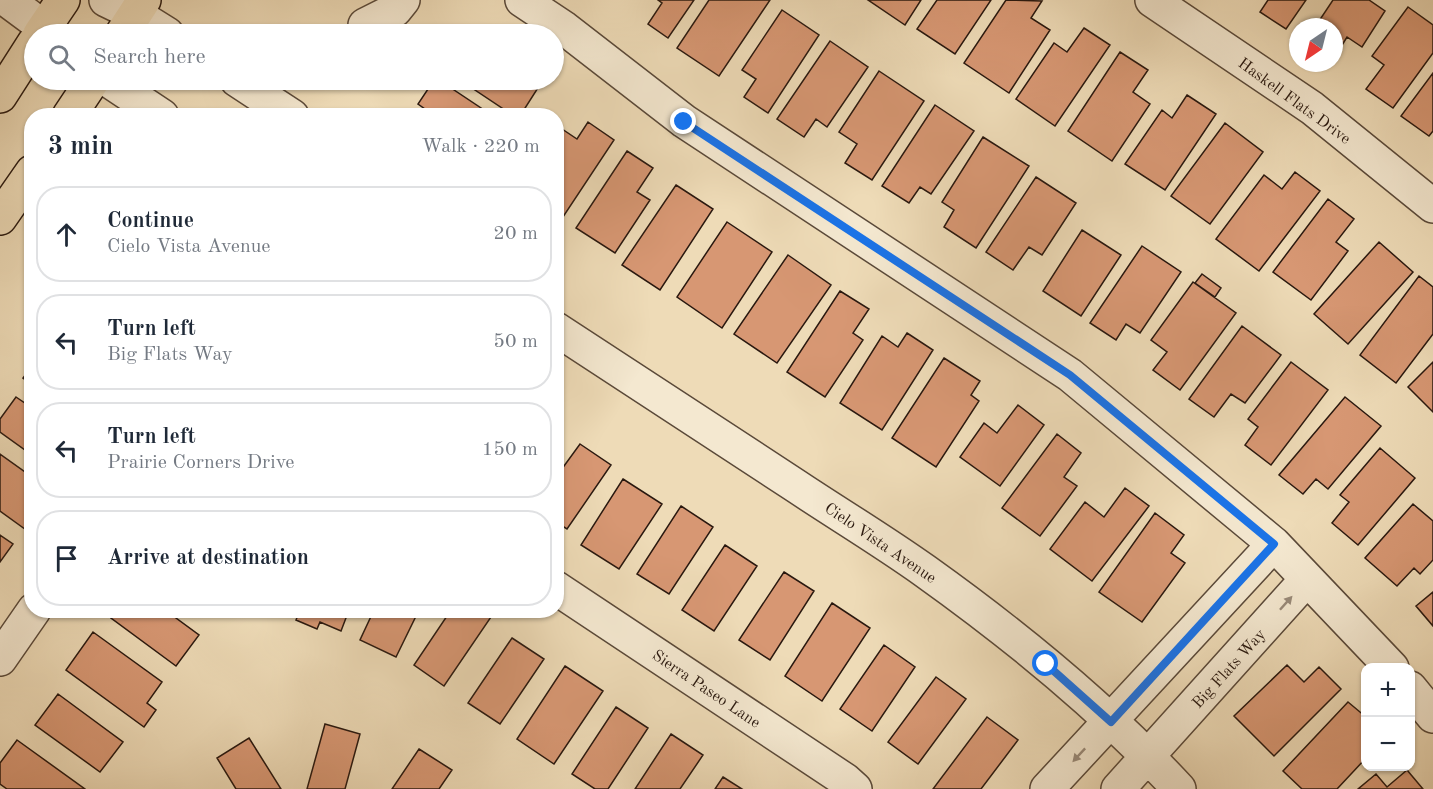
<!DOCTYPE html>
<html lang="en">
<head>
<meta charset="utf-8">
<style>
	:root { --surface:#fff; --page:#f2f2f3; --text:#1f2937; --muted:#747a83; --line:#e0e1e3 }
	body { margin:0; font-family:"Old Standard TT",serif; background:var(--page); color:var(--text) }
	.controls { position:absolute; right:18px; bottom:18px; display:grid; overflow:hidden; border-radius:12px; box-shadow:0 2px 4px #0004 }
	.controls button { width:54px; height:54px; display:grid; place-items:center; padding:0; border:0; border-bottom:2px solid var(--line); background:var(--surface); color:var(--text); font:30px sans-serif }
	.compass { position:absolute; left:1289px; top:18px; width:54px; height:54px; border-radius:50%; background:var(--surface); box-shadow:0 2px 4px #0004; rotate:215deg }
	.stop { position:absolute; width:18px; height:18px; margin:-14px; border:4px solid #1a73e8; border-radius:50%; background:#fff }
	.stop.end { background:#1a73e8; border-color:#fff; box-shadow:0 2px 6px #0008 }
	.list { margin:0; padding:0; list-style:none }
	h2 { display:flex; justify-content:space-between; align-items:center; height:78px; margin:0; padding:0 24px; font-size:26px }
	h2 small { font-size:20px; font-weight:400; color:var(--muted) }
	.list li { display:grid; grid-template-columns:39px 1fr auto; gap:18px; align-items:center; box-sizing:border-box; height:96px; margin:0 12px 12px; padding:0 12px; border:2px solid var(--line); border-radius:24px }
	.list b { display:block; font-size:22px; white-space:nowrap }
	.list p { margin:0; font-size:20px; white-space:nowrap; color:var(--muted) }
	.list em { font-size:20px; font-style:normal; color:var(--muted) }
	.icon { flex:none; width:33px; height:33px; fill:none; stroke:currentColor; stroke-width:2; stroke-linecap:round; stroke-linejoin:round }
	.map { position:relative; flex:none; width:1433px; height:789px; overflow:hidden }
	.search { position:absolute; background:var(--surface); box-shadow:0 2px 4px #0004; left:24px; top:24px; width:540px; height:66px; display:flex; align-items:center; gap:15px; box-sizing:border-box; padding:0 21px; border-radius:33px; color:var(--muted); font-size:22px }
	.panel { position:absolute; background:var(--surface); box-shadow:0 2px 4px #0004; left:24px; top:108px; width:540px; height:510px; border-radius:24px }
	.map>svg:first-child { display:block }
	.building { fill:#d79773; stroke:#29180f; stroke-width:1.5 }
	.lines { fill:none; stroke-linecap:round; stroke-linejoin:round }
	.minor-casing { stroke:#5a4939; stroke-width:36 }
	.major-casing { stroke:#29180f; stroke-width:36 }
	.minor { stroke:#f4e8d0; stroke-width:33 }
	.major { stroke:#eedbb7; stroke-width:33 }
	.oneway { fill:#998a79 }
	.route { stroke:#1a73e8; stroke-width:8 }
	.labels { text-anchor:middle; stroke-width:6; stroke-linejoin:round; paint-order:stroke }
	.street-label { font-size:16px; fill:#29180f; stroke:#f4e8d0 }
</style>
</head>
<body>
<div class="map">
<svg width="1433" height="789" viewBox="0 0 1433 789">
	<rect width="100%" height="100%" fill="#eedbb7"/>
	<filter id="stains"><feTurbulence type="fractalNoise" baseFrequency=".00333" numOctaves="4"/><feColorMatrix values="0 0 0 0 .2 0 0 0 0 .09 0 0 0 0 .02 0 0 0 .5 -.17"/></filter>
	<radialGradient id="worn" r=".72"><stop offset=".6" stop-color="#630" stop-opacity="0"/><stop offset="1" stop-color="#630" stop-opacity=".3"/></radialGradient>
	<path class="building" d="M658,0H694L668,38L648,24L662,3Z
		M709,0H770L719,76L677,48Z
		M868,0H921L905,25Z
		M937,0H991L955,54L917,29Z
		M1006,0L1042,1L1031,18L1050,30L1009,93L964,63Z
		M1268,0H1306L1286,29L1260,12Z
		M1333,0H1369L1385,11L1362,47L1347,37L1334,58V27H1315Z
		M1408,7L1433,25V53L1393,108L1366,89L1384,65L1372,56Z
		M782,10L819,35L768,113L744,97L756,79L742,70Z
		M1084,28L1110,45L1055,126L1016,99L1054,43L1067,52Z
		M830,41L868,67L827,127L816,119L804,137L777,119Z
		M1120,52L1148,70L1133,92L1150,104L1112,161L1068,131Z
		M879,71L924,101L872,180L845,163L857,144L839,132Z
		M1433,73V131L1429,136L1401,116Z
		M434,80H439L493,116H435L418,104Z
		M460,80H543L520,116H514Z
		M1187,95L1216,114L1165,190L1125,164L1162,110L1172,118Z
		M935,105L974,131L931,194L920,187L909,203L882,186Z
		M588,122L614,140L559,223L556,221V131L559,127L577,139Z
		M1225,123L1263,152L1210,224L1171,196Z
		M983,137L1029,166L976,248L944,227L954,210L942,202Z
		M627,151L653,168L637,192L650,200L615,253L576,228Z
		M1295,172L1320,191L1259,271L1216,239L1264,175L1282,189Z
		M1036,177L1076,203L1042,255L1029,247L1013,270L986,252Z
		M676,185L713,209L660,290L622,265Z
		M1328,199L1354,219L1336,242L1348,251L1311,300L1273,272Z
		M727,222L772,252L722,328L677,297Z
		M1082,230L1121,255L1081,316L1043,291Z
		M1379,242L1413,272L1348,344L1314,314Z
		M1142,246L1181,272L1140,333L1126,324L1116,340L1090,323Z
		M788,255L831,285L777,363L734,334Z
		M1202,274L1221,288L1215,297L1195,283Z
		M1419,276L1433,287V334L1396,383L1360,355Z
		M1193,282L1236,313L1180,390L1153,370L1167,352L1151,340Z
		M840,291L869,309L853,333L863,340L825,397L787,372Z
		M1242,326L1281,355L1245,403L1231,394L1214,417L1189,399Z
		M907,333L933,350L882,430L840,403L882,336L898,347Z
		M944,358L980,381L971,395L979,401L936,467L892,438Z
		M1291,362L1328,390L1271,465L1245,445L1258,427L1248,419Z
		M1433,362V412L1408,387Z
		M32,366V385L23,378Z
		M16,397L32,408V455L0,432V419Z
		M1345,397L1381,426L1328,489L1316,479L1303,494L1279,475Z
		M1018,405L1044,425L1000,486L960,457L984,423L997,433Z
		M1057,434L1081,453L1064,477L1077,486L1040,536L1002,508Z
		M580,444L611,465L567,529L556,522V477Z
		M1380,448L1415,478L1358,545L1332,523L1349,502L1340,495Z
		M0,454L32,477V528L29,532L0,511Z
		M623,479L662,504L619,569L581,545Z
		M1125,488L1149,506L1092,581L1050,549L1085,502L1104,517Z
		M1413,504L1433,521V560L1420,574L1414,568L1397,586L1365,558Z
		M681,506L713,527L669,594L637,574Z
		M1155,513L1184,535L1171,553L1185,563L1142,622L1099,592Z
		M0,535L13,544L0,562Z
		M725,545L757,566L714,631L682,610Z
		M784,572L814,591L770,660L739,640Z
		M1433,592V626L1416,606Z
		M832,603L870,628L822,701L785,676Z
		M117,610H165L199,635L176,666L111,618Z
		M300,610H349L341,631L320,622L317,629L296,620Z
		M374,610H419L396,657L360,640Z
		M451,610H481L491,617L444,686L414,665Z
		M93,632L162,682L147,703L156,710L144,727L66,670Z
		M512,638L544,659L500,724L468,703Z
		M884,645L915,667L872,731L840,709Z
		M1287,665L1304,682L1319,667L1341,689L1274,756L1234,716Z
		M565,666L603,691L554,764L517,739Z
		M936,677L966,699L918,764L888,742Z
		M58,694L123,742L100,772L35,725Z
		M1348,702L1366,717V758L1337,789H1302L1283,771Z
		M616,707L648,728L608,789H595L572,774Z
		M987,717L1018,740L981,789H933Z
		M325,724L360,734L345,789H307Z
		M671,734L703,755L680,789H635Z
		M249,738L281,789H236L217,758Z
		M17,740L85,789H7L0,784V763Z
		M419,749L452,770L439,789H392Z
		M1407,770L1423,789H1358L1376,774L1387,787Z
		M723,777L742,789H715Z"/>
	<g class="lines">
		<defs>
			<path id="minor" d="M7,0L53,34
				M106,0L135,14L167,34
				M522,0L564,28L684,121L1070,375L1274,544L1392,668
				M1152,0L1312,108L1433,206
				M365,25L395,10L403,0
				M108,80L162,116
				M237,80L292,116
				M556,329C636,381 716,433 796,486C838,514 883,541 925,571C1016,636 1103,707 1179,789
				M556,588L845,780L855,789
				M0,659L34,610
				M1410,688L1433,716
				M1047,789L1274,544
				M1118,789L1307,579"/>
			<path id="major" d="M40,34L63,0
				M122,34L144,0
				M0,96L34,43
				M69,116L93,80
				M0,218L32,172"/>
		</defs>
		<use href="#minor" class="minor-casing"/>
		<use href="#major" class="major-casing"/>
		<use href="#minor" class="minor"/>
		<use href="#major" class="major"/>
	</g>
	<defs><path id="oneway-solid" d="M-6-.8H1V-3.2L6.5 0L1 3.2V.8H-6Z" transform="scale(1.5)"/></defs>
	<g class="oneway">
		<use href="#oneway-solid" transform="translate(1286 603) rotate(-48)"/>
		<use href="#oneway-solid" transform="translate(1079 755) rotate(133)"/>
	</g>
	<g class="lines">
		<path class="route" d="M684,122L1070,375L1274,544L1111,722L1046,664"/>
	</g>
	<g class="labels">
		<g class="street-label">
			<text transform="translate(1295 100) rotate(36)" y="6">Haskell Flats Drive</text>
			<text transform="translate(881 542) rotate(34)" y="6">Cielo Vista Avenue</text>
			<text transform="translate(1228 668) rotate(-48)" y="6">Big Flats Way</text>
			<text transform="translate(707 688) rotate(34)" y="6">Sierra Paseo Lane</text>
		</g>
	</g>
	<rect width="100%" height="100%" filter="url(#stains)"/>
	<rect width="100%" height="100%" fill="url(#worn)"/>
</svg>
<div class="controls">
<button>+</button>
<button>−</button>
</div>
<svg class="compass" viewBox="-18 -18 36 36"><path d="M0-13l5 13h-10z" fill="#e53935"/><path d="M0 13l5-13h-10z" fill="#747a83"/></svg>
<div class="stop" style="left:1046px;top:664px"></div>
<div class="stop end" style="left:684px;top:122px"></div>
<div class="search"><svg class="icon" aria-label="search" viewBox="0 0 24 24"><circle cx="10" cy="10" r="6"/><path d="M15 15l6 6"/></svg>Search here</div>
<section class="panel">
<h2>3 min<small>Walk · 220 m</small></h2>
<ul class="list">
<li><svg class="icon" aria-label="ahead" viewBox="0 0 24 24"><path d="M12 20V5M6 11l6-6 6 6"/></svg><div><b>Continue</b><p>Cielo Vista Avenue</p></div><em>20 m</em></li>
<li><svg class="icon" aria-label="left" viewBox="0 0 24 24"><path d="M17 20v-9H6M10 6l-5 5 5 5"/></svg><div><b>Turn left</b><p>Big Flats Way</p></div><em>50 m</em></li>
<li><svg class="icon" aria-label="left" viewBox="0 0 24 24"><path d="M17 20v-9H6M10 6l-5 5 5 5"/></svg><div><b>Turn left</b><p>Prairie Corners Drive</p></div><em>150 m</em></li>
<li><svg class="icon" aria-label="arrive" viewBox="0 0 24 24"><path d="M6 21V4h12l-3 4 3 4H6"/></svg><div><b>Arrive at destination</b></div></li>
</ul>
</section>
</div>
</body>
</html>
